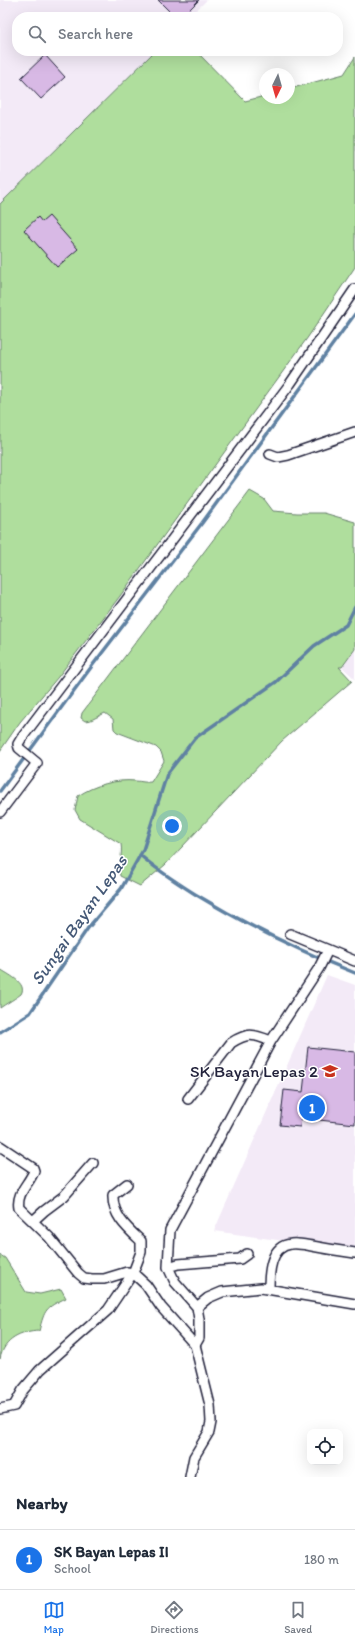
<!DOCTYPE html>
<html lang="en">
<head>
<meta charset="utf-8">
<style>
	:root { --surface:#fff; --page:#f6f6f7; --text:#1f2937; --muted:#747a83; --line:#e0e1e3; --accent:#1a73e8 }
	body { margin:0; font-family:Itim,sans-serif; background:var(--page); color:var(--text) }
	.controls { position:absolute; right:12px; bottom:12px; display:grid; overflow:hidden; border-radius:8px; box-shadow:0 4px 16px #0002 }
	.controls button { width:36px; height:36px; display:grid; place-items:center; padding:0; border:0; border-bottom:1px solid var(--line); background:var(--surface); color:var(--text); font:20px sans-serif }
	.compass { position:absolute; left:259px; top:68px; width:36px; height:36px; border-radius:50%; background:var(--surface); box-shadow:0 4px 16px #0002; rotate:185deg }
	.you { position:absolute; left:172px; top:826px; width:14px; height:14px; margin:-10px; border:3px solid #fff; border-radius:50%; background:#1a73e8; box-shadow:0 0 0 6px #1a73e833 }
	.badge { display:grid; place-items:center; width:26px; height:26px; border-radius:50%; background:var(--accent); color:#fff; font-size:13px; font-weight:700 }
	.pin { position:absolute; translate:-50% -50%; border:2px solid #fff; box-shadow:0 1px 4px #0006 }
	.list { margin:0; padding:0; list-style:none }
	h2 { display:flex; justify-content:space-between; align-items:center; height:52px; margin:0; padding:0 16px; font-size:17px }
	h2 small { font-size:13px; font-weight:400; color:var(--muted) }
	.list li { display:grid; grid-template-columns:26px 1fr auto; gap:12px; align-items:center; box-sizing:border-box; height:60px; padding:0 16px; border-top:1px solid var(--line) }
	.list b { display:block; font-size:15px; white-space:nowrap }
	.list p { margin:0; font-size:13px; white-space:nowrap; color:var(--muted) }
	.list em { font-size:13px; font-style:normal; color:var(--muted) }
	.icon { flex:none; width:22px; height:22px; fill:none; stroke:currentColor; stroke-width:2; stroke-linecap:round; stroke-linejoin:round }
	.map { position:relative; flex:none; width:355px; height:1477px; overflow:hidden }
	.search { position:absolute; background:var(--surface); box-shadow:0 4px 16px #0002; left:12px; right:12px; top:12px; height:44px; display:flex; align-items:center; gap:10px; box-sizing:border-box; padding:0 14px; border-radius:16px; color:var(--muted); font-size:15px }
	.sheet { height:112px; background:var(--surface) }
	nav { display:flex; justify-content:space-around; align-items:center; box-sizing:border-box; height:56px; border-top:1px solid var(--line); background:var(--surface); font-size:11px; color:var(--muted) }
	nav a { display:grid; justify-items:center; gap:2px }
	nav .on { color:var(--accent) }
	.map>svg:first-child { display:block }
	.built { fill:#f3eaf7 }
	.green { fill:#afde9d; stroke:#68806c }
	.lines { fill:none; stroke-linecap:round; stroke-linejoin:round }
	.stream { stroke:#5f81a2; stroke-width:3.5 }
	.building { fill:#d8b9e5; stroke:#22223b }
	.minor-casing { stroke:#22223b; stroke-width:12 }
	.minor { stroke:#fff; stroke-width:9 }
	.labels { text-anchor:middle; stroke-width:3; stroke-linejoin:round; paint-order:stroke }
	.poi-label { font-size:17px; fill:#22223b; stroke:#fff; text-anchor:end }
	.water-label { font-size:18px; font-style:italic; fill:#455977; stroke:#fff }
</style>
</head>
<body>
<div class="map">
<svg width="355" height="1477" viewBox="0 0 355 1477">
	<rect width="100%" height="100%" fill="#fff"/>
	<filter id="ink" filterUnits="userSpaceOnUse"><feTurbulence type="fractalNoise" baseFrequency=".025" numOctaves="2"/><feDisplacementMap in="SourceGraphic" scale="8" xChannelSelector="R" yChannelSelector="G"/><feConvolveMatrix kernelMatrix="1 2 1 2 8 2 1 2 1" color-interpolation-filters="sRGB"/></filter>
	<g filter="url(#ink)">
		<path class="built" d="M0,0H207L189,17H17V51H155L0,204Z
			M355,649V679L342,667Z
			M327,975L355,985V1251L214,1231Z"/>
		<path class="green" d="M155,51H196L245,101L265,96V98H289V89L344,74L355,57V267L308,337L120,596L58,677L20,722L0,751V204Z
			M250,491L264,499L273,511L297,513H324L355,522V649L342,667H339L352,681L282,741L165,865L140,886L120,876C118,865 123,855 121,844L80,819L75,810L78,796C94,785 117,779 135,781C141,781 145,783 151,782L164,761L161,752L156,747L117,732L114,729L113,719L105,713L91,720L85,721L81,718L82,713Z
			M0,969C7,974 28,983 21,994C19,996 4,1005 0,1008Z
			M0,1255L5,1258L26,1292L40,1294L61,1289L66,1298C45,1308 45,1309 39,1331C21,1332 4,1339 0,1359Z"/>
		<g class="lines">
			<path class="stream" d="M0,791L92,666L202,523L355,314
				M140,855C157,870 176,882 195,894C246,925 300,951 355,973
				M0,1032L30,1013L88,928L121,889L143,850L167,774L195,738L276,682L314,646L346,625L355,607"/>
		</g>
		<path class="building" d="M158,0H199L182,17H175Z
			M45,55L65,77L41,99L21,78Z
			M49,216L78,249L57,267L24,230L38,217L42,222Z
			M308,1047L355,1052V1124L301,1118L300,1127L280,1125L284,1090L303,1092Z"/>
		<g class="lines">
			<defs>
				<path id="minor" d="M270,454L278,457L288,455L355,432
					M0,812L37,763L19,748L18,744L21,739L290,384L355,289
					M290,934L355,961
					M188,1099L231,1043C248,1032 253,1034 271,1041
					M0,1146L33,1168L34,1171C29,1184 16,1193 19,1208L49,1237L78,1273L84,1278L92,1279H104L127,1272L133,1273L146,1285L161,1307L195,1345L210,1405L211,1422L209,1432L194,1457L190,1477
					M33,1221L44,1211L64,1196L93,1163
					M168,1267L178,1264L240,1259L247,1254
					M269,1289C269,1273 270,1246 291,1244C298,1243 306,1245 312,1246C327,1249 341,1251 355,1253
					M197,1307L208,1298L222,1292L261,1288L355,1304
					M195,1345L199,1338V1319L197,1307L175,1282L168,1267L170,1230L271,1041L319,968L328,950
					M0,1409L14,1406L23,1390L40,1370L108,1310L133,1273L141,1252V1241C127,1228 112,1215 113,1195L127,1184"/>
			</defs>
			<use href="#minor" class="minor-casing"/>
			<use href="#minor" class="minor"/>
		</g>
	</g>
	<defs>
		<symbol id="school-bare" viewBox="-9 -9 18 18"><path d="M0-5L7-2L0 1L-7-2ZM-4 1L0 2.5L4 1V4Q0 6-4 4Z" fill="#c8321e" stroke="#fff" stroke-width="2.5" paint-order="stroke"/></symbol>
	</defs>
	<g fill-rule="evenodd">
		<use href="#school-bare" x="319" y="1060" width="22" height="22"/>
	</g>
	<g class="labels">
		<g class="poi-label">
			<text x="318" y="1077">SK Bayan Lepas 2</text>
		</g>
		<g class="water-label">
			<text transform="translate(79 920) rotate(-55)" y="6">Sungai Bayan Lepas</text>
		</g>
	</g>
</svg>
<div class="controls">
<button><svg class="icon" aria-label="locate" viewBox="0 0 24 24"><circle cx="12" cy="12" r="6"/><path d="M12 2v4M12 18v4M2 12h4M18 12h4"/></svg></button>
</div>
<svg class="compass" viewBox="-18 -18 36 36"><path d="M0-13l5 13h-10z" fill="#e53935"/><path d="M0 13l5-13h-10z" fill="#747a83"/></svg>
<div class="you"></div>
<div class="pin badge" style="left:312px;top:1108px">1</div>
<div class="search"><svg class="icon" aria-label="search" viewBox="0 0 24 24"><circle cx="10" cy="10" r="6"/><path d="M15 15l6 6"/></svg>Search here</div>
</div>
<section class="sheet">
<h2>Nearby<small></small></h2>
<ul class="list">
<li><span class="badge">1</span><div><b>SK Bayan Lepas II</b><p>School</p></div><em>180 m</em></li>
</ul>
</section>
<nav>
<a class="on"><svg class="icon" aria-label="map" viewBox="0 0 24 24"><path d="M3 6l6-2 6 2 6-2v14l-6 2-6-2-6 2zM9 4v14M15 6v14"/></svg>Map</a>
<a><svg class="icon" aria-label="directions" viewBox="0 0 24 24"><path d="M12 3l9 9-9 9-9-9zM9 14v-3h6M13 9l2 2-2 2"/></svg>Directions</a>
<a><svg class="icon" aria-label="saved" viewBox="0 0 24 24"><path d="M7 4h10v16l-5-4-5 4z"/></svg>Saved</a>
</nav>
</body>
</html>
